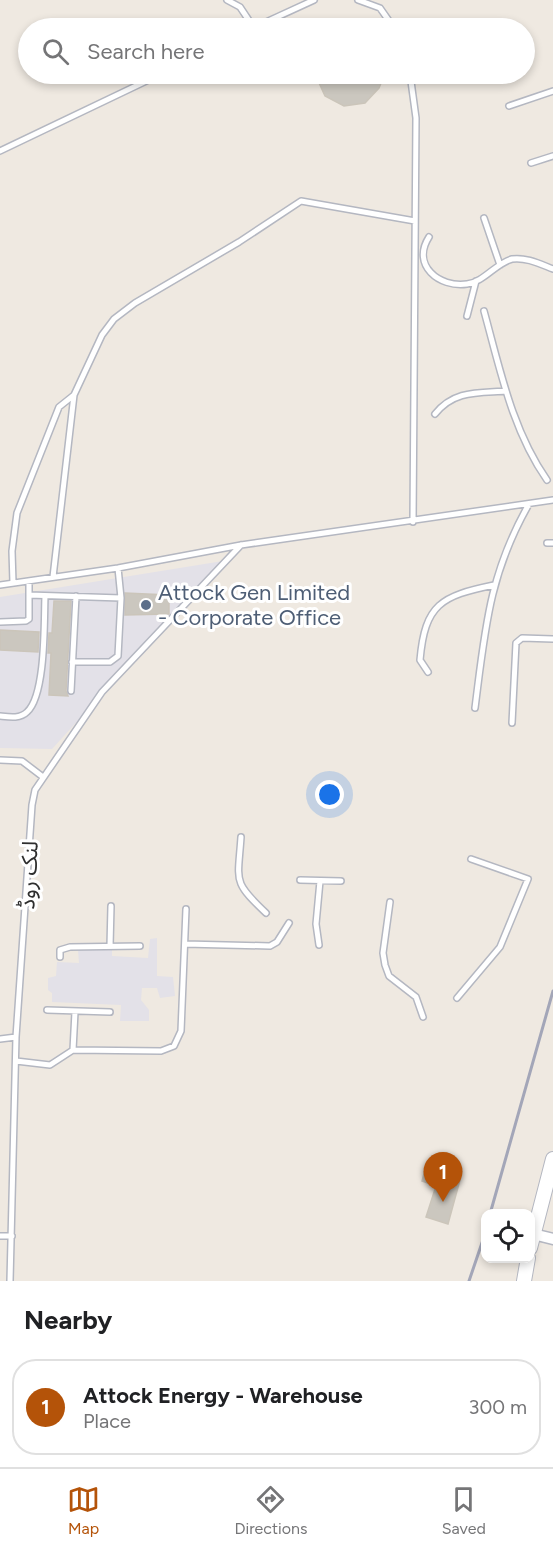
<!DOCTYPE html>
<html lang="en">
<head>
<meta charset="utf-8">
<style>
	:root { --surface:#fff; --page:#f6f6f6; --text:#202124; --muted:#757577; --line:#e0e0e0; --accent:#b45309 }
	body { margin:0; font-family:Figtree,"Noto Sans Arabic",sans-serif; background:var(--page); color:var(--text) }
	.controls { position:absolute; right:18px; bottom:18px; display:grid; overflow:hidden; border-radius:12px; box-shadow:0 3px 9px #0003 }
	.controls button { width:54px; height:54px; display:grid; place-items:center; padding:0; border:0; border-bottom:2px solid var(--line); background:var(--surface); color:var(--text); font:30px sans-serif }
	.you { position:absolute; left:330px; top:795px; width:21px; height:21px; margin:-15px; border:4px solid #fff; border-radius:50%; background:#1a73e8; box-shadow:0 0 0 9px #1a73e833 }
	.badge { display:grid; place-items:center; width:39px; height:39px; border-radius:50%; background:var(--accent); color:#fff; font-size:20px; font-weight:700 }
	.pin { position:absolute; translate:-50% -50px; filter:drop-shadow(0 2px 3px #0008) }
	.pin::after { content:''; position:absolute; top:32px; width:21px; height:18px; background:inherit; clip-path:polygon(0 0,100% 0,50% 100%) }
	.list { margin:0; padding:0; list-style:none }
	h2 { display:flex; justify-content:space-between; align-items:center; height:78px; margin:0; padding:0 24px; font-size:26px }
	h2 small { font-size:20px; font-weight:400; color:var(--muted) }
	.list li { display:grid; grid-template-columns:39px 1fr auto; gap:18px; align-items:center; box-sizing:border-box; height:96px; margin:0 12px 12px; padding:0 12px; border:2px solid var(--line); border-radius:24px }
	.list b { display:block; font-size:22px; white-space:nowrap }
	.list p { margin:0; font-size:20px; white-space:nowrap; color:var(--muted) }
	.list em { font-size:20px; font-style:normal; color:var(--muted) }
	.icon { flex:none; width:33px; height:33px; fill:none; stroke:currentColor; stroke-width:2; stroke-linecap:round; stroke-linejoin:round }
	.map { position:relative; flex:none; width:553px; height:1281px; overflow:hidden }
	.search { position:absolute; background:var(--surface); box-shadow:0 3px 9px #0003; left:18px; right:18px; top:18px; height:66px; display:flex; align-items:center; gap:15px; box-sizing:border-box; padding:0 21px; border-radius:33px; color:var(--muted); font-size:22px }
	.sheet { height:186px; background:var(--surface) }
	nav { display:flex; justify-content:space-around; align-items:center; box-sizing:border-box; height:84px; border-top:2px solid var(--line); background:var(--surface); font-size:16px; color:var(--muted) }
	nav a { display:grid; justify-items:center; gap:3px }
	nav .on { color:var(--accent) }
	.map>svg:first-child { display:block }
	.industrial { fill:#e3e1e8 }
	.building { fill:#cbc7bf; stroke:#cbc5ba; stroke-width:1.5 }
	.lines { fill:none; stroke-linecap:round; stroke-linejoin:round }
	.service-casing { stroke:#b4b7c1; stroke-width:8 }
	.minor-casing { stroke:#b4b7c1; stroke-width:13 }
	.tertiary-casing { stroke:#b4b7c1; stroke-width:16 }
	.service { stroke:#fff; stroke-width:5 }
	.minor { stroke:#fff; stroke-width:10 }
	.tertiary { stroke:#fff; stroke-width:14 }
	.rail { stroke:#a3a6b8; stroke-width:3 }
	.service-dot { fill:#5c6f8a; stroke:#fff; stroke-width:2 }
	.labels { text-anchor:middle; stroke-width:6; stroke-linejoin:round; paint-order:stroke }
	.service-label { font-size:22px; fill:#4e5e75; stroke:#fff; text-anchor:start }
	.street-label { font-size:22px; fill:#2e2e2e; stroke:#fff }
</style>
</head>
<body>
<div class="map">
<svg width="553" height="1281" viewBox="0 0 553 1281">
	<rect width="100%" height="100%" fill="#efe9e1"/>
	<path class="industrial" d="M223,561L52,749L0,748V597Z
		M157,938V976L173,977L175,996L160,998L157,988H142L141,1000L149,1010V1021H120L121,1005L52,1002V993L48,990V978L56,976L57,962L79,963L78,950H112V956L148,958L150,939Z"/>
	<path class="building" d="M315,74H383V78L379,88L365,103L344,106L325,96Z
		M125,593L169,595V614L125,615Z
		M54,601H71L66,691L68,696L49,695L51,653H48L49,633H52Z
		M0,630L39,632L38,652L0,650Z
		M425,1170L460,1180L448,1224L426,1217L436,1186L422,1181Z"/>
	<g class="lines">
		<defs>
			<path id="service" d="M227,0L240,7L254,28
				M358,0L380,8L394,28
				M253,28L314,0
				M410,74L416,118L413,522
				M509,106L553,91
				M0,151L161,74
				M531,163L553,156
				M484,218L500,265
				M429,237C411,265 439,288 467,284C484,282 496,263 512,259C526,257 540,264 553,269
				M484,311C500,369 512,430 547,480
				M467,316L476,281
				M435,414C454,390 478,393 506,391
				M547,543H553
				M53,577L74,395L102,335L114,319L135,303L239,242L301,201L415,221
				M13,583L12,551L17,513L59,407L74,395
				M0,585L118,568L241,545L553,500
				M29,595L121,598
				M0,622L26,621L29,619V581
				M72,662H110L118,656L121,598L118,568
				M428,672L420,660C425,604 441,596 494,585
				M71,691L76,596
				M475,708C485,630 489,574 529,504
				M0,716C9,717 20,719 27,712C46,695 44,621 45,596
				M512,723L516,643L522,638L553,639
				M0,760L22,761L43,777
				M241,837C238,882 232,881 266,913
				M300,880L341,881
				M390,902L383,953L385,965L389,976L416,997L423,1017
				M185,944L270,946L277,942L289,923
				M319,945L316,924L320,881
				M110,946L111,906
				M60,957V950L70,947L140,946
				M457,998L500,947L528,879L471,859
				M47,1010L110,1012
				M0,1039L16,1037
				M73,1050L75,1012
				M16,1061L50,1065L73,1050L161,1051L174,1046L181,1031L186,909
				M0,1236H12
				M10,1281L16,1037L32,805L35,790L102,692L241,545"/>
			<path id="minor" d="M533,1234L553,1239"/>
			<path id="tertiary" d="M530,1248L553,1159
				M524,1281L528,1258"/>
		</defs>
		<use href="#service" class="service-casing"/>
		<use href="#minor" class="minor-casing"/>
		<use href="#tertiary" class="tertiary-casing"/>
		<use href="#service" class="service"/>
		<use href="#minor" class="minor"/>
		<use href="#tertiary" class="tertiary"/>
		<path class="rail" d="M490,1214L553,991
			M469,1281L486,1231"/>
	</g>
	<circle class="service-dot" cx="146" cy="605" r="6"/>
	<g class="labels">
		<g class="service-label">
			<text x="158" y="600">Attock Gen Limited<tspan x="158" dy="25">- Corporate Office</tspan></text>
		</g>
		<g class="street-label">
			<text transform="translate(28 875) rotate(-87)" y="8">لنک روڈ</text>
		</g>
	</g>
</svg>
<div class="controls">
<button><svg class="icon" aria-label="locate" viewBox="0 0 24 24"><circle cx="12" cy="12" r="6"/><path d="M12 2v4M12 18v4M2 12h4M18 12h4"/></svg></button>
</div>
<div class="you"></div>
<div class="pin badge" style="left:443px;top:1202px">1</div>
<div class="search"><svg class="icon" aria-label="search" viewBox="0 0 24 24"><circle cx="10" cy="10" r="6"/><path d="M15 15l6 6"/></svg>Search here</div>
</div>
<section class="sheet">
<h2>Nearby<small></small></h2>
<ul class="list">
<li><span class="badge">1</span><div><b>Attock Energy - Warehouse</b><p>Place</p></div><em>300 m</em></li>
</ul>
</section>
<nav>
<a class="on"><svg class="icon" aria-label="map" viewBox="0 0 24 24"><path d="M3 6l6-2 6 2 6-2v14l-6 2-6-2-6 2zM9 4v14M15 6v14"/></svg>Map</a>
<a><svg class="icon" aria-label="directions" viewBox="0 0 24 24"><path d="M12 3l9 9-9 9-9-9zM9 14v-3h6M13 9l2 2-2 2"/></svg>Directions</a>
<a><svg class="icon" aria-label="saved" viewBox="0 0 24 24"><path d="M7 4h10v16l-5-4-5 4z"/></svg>Saved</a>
</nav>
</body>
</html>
